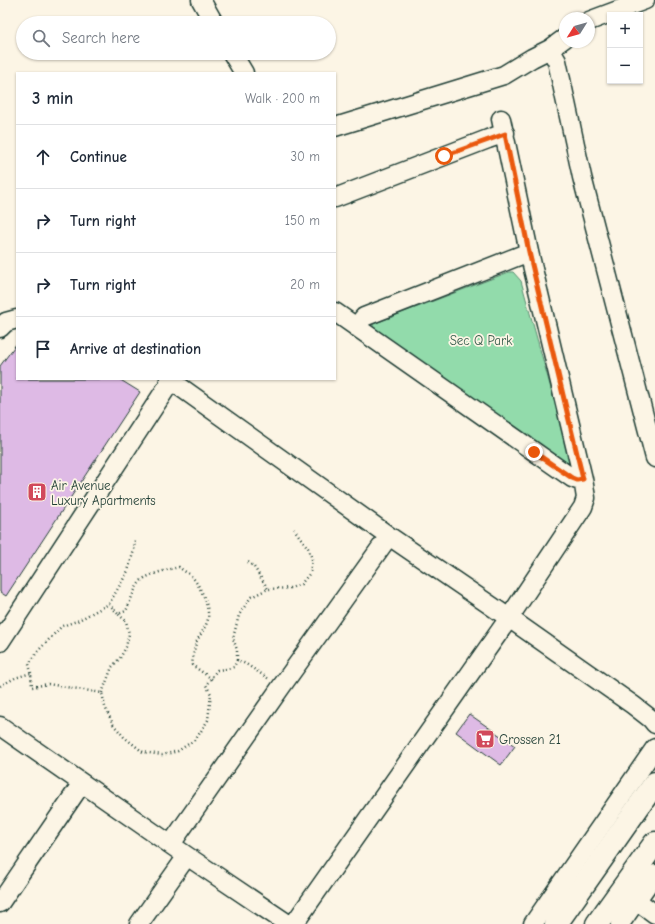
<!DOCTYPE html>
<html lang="en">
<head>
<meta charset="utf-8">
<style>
	:root { --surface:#fff; --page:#f6f6f7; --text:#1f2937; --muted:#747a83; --line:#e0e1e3 }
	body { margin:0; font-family:"Comic Neue",sans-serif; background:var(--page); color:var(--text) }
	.controls { position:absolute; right:12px; top:12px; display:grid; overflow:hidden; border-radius:0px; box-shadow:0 1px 3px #0004 }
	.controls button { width:36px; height:36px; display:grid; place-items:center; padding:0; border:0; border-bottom:1px solid var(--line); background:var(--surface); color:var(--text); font:20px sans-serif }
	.compass { position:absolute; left:559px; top:12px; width:36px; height:36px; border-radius:50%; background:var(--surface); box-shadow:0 1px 3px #0004; rotate:233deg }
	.stop { position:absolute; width:12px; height:12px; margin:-9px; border:3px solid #ea580c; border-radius:50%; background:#fff }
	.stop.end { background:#ea580c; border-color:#fff; box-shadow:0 1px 4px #0008 }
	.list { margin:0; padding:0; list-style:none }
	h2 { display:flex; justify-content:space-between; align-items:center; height:52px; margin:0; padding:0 16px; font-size:17px }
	h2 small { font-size:13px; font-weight:400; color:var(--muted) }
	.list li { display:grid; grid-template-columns:26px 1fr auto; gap:12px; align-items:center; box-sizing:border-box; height:64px; padding:0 16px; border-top:1px solid var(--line) }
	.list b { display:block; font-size:15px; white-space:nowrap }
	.list em { font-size:13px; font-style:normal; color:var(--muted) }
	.icon { flex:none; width:22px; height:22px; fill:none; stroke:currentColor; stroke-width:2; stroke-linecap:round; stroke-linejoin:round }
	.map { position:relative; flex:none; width:655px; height:924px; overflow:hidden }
	.search { position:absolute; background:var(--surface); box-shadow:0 1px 3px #0004; left:16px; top:16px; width:320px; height:44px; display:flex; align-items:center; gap:10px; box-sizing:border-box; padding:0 14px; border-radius:22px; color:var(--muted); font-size:15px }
	.panel { position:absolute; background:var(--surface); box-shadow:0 1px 3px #0004; left:16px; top:72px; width:320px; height:308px; border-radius:0px }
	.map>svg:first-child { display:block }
	.green { fill:#92dbab; stroke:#588c70 }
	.building { fill:#debae5; stroke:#1f3d34 }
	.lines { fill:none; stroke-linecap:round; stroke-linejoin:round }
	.minor-casing { stroke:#1f3d34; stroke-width:21 }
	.tertiary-casing { stroke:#1f3d34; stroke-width:25 }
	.path { stroke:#1f3d34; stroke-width:2.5; stroke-dasharray:1 3; stroke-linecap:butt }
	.minor { stroke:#fcf5e5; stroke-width:18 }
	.tertiary { stroke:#fcf5e5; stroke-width:22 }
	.route { stroke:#ea580c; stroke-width:5 }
	.labels { text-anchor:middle; stroke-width:3.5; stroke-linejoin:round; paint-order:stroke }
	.park-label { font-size:13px; fill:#365d4c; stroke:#fcf5e5 }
	.poi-label { font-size:13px; fill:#1f3d34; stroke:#fcf5e5; text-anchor:start }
</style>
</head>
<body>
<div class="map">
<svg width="655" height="924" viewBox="0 0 655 924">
	<rect width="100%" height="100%" fill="#fcf5e5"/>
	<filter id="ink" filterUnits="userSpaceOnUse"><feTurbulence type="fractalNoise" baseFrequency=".025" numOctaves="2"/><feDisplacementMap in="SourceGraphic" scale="8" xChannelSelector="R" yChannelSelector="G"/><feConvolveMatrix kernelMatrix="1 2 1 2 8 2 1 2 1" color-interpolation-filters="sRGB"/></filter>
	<g filter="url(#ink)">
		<path class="green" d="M509,272H513L521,281L568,450L571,464L567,466L373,330V324Z"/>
		<path class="building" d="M17,343V379H119L140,392L6,596L0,592V366Z
			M469,714L515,746L501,765L456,732Z"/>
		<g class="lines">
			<defs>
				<path id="minor" d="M201,0L214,23
					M589,21L645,0
					M550,49L565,38
					M232,53L244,73
					M501,119L529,252L583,479
					M335,127L504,75L532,58L550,49L557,61L582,177L655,458
					M335,198L488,139L505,133
					M356,327L364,317L529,252
					M0,328L6,322L17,319
					M169,379L389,536L509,618L633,705L651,719L655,724
					M0,642L171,381
					M0,726L187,856L288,924
					M171,844L281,687L389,536
					M636,900L655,914
					M0,903L82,783
					M139,924L187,856
					M294,924L509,618L583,507L586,498L583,479L577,480L572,478L335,312
					M533,924L655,748
					M620,924L655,874"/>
				<path id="tertiary" d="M556,924L655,783
					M597,924L655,843"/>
			</defs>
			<use href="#minor" class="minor-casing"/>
			<use href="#tertiary" class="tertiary-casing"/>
			<path class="path" d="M248,562L254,567L268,589
				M109,604L118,614
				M237,660V650L233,638L239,615L251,597L268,589L291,588L301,584L310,573L312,559L308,548L294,529
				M31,673L29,664L37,652L62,626L77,621L109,604L128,571L134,550L135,539
				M0,686L15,678L31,673L32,687L48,684L102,693L105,707L113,724L124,737L143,752L162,755L178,751L196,739L208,720L211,694L206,685L217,670L227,669L234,667L237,660L246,664L269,679
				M102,693L112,667L120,658L126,647L129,634L126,621L118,614L126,611C131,601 134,587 142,580C148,574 171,569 179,567C182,570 186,572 189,574C199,582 210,607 208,619C206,627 201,633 197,641C194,648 193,657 192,665L212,679"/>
			<use href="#minor" class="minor"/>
			<use href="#tertiary" class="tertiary"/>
		</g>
	</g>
	<g class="lines" filter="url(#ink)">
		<path class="route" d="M444,156L505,134L529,252L583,479L577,480L572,478L534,452"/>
	</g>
	<defs>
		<symbol id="building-square" viewBox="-11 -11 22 22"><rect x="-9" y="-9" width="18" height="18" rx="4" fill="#d1495b" stroke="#fcf5e5"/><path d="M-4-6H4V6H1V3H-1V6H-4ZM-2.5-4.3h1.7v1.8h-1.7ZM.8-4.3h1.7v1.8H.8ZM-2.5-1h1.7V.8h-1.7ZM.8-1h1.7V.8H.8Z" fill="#fff"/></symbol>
		<symbol id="supermarket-square" viewBox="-11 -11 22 22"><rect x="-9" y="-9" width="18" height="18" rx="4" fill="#d1495b" stroke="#fcf5e5"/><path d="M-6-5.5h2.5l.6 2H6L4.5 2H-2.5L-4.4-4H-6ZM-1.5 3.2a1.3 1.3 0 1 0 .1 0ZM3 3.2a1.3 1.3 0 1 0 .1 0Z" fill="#fff"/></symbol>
	</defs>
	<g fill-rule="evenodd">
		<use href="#building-square" x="26" y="481" width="22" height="22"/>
		<use href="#supermarket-square" x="474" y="728" width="22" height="22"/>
	</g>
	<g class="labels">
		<g class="park-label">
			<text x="481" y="345">Sec Q Park</text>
		</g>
		<g class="poi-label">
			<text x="51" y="490">Air Avenue<tspan x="51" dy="15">Luxury Apartments</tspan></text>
			<text x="499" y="744">Grossen 21</text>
		</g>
	</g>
</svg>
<div class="controls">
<button>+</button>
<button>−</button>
</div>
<svg class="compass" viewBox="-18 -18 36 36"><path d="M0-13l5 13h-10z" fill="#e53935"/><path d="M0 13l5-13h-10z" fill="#747a83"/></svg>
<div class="stop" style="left:444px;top:156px"></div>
<div class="stop end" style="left:534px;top:452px"></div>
<div class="search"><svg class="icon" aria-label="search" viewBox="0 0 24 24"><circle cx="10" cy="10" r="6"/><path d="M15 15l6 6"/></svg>Search here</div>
<section class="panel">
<h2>3 min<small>Walk · 200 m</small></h2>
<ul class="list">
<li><svg class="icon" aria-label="ahead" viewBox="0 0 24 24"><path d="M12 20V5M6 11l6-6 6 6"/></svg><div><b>Continue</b></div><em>30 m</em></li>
<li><svg class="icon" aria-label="right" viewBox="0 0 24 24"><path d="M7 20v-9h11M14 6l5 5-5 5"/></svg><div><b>Turn right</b></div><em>150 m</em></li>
<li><svg class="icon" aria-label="right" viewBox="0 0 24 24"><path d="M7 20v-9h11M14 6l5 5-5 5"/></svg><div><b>Turn right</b></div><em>20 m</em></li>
<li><svg class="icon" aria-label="arrive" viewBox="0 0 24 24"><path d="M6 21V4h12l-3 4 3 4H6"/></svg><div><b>Arrive at destination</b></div></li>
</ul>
</section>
</div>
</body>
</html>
